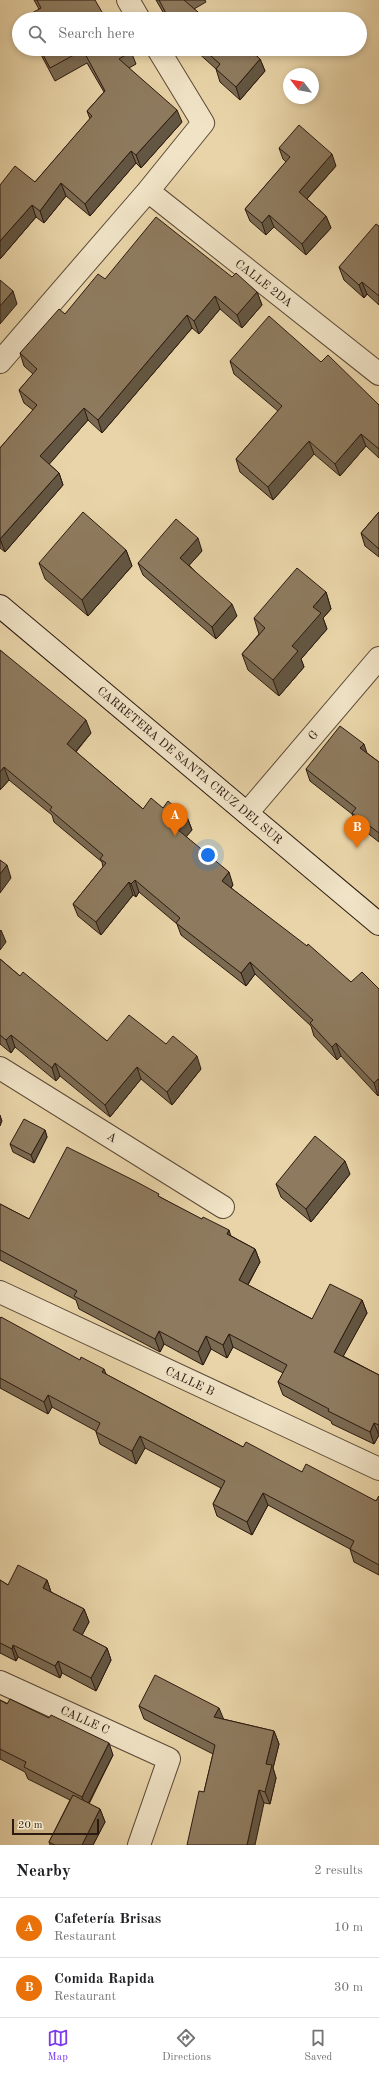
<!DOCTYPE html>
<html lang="en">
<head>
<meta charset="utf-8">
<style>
	:root { --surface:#fff; --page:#f2f2f2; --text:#202124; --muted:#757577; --line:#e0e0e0; --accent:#7c3aed }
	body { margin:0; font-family:"Old Standard TT",serif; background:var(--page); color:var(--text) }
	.compass { position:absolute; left:283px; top:68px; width:36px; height:36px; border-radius:50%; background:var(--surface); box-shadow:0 2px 6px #0003; rotate:301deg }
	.scale { position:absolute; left:12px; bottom:10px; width:87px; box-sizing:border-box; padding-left:4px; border:2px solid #2c1a10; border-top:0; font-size:11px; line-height:14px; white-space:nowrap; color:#2c1a10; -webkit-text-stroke:3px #f0e3c6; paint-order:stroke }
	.you { position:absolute; left:208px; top:855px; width:14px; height:14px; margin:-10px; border:3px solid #fff; border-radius:50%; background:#1a73e8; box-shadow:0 0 0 6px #1a73e833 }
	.badge { display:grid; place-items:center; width:26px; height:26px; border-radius:50%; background:var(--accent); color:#fff; font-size:13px; font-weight:700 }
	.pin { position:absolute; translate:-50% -33px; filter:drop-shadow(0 1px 2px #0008) }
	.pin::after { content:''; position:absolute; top:21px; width:14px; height:12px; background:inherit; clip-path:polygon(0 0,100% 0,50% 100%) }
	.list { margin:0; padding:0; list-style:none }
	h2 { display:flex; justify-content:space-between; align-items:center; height:52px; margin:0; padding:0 16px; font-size:17px }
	h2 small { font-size:13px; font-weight:400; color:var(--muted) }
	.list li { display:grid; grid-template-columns:26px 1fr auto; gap:12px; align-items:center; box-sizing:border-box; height:60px; padding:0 16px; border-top:1px solid var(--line) }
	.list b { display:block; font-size:15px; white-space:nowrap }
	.list p { margin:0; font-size:13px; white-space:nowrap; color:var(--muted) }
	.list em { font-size:13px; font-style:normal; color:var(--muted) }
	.icon { flex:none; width:22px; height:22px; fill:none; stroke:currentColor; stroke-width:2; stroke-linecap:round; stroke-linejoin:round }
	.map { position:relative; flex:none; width:379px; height:1845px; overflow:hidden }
	.search { position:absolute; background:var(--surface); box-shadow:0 2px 6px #0003; left:12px; right:12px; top:12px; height:44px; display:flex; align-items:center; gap:10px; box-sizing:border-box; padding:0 14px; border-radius:22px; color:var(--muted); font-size:15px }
	.sheet { height:172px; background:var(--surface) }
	nav { display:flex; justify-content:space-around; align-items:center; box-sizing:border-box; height:56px; border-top:1px solid var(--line); background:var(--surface); font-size:11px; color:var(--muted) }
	nav a { display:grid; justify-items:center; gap:2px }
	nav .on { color:var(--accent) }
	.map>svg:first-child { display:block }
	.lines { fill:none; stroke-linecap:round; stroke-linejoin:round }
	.street-casing { stroke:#5b4836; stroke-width:24 }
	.secondary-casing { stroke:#2c1a10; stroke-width:24 }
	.street { stroke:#f0e3c6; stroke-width:22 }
	.secondary { stroke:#f0e3c6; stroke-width:22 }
	.wall { fill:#7a6a52; stroke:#2c1a10 }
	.shaded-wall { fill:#635642; stroke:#2c1a10 }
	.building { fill:#8e7b5f; stroke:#2c1a10 }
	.labels { text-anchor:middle; stroke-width:3; stroke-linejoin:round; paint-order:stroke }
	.street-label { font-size:12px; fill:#2c1a10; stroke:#f0e3c6 }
</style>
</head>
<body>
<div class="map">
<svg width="379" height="1845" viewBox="0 0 379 1845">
	<rect width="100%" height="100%" fill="#e8d4a8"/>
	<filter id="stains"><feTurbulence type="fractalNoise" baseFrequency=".005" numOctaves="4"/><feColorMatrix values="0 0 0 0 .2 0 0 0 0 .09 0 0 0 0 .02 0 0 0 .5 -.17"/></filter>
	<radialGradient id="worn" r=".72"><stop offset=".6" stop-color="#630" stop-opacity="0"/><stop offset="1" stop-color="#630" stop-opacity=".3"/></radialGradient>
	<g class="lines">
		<defs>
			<path id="street" d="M128,0L139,19
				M148,191L379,374
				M0,362L148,191L203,123L158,49
				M247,813L379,658
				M0,1068L223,1207
				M0,1292L379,1469
				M0,1682L169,1759L139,1845"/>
			<path id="secondary" d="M0,606L379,924"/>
		</defs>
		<use href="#street" class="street-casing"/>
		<use href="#secondary" class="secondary-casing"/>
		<use href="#street" class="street"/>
		<use href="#secondary" class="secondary"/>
	</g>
	<path class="wall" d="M34,0H95L39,9Z
		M156,0H205L206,2L194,9L206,19H167Z
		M38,49H130L136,64L129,68L182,122L141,168L136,163L90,216L66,196L44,223L36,217L0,259L35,182L90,119L87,111L104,92L87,63L55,81Z
		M194,49H249L260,59L265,71L240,100L220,82L216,69Z
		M279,148L336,166L307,199L326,216L331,228L306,255L274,227L266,235L250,221L245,209L286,162L283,159Z
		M379,226V305L367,294L364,298L344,280L339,267Z
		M232,277L257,292L262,305L242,328L220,309L199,334L192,328L102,433L88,420L49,464L59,473L63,485L5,552L0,548V448L33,410L24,403L19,390L33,374L24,366L20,353L105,279Z
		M230,361L321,362L379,405V458L366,446L340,476L314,454L273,500L240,472L236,459L278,411L234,374Z
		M379,512V557L365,546L361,533Z
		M126,550L132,566L88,616L45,579L39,563Z
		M202,551L189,565L237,616L216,639L143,575L138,563Z
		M326,592L331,609L323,618L327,629L301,659L304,667L279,696L248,670L242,654L259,634L254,618Z
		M0,650L91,733L76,752L143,809L163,808L187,817L192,830L186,836L233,885L231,888L351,982L379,989V1095L378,1096L341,1056L337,1060L314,1036L311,1026L255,974L246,986L181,935L177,924L139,892L136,897L133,895L101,935L78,916L73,904L103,867L102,862L54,822L52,815L9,780L0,790Z
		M367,753L379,762V842L356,824L352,814L310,781L306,769Z
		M0,959L20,976L107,1041L166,1044L201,1069L172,1105L141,1079L110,1117L60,1076L56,1081L15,1047L11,1053L0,1044Z
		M45,1130L47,1137L34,1163L13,1152L10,1144Z
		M350,1174L311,1222L281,1197L276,1184Z
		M160,1197L255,1249L260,1262L248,1285L312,1319L362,1300L367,1313L343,1356L379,1375V1435L374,1444L332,1424L331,1421L283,1395L278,1382L283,1373L233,1347L227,1358L211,1349L203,1365L164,1344L160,1352L79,1309L76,1300L0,1260V1204L29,1219Z
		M0,1318L243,1447L302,1472L376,1501L379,1496V1575L354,1562L350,1549L268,1505L252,1535L217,1516L213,1504L221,1488L145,1448L136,1464L100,1444L96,1432V1431L52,1407L48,1414L0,1388Z
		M0,1580L8,1585L47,1580L51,1592L84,1609L89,1622L82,1635L107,1648L111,1660L96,1691L62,1673L60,1678L18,1657L16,1661L0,1653Z
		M0,1700L113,1755L89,1804L100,1809L105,1822L93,1845H50L49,1842L70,1800L28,1779L25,1772L0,1759Z
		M139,1706L223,1719L274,1731L279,1744L273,1768L276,1778L270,1804L204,1792L213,1754L144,1719Z"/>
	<path class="shaded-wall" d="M260,59L265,71L240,100L236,87Z
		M177,110L182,122L141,168L136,155Z
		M131,151L136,163L90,216L85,204Z
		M332,154L336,166L303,203L299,192Z
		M61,183L66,196L44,223L40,211Z
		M32,205L36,217L0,259V241Z
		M269,215L274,227L266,235L262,223Z
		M326,216L331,228L306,255L302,244Z
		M362,282L367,294L364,298L359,285Z
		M13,291L17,304L0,324V306Z
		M257,292L262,305L242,328L237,315Z
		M215,296L220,309L199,334L194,321Z
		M187,315L192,328L102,433L98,420Z
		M84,408L88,420L45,469L40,456Z
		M361,434L366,446L340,476L335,464Z
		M309,441L314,454L273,500L268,487Z
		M59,473L63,485L5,552L0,539Z
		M198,538L202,551L185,570L180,558Z
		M126,550L132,566L88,616L82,600Z
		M326,592L331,609L323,618L327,629L301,659L304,667L279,696L273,680L313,607Z
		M232,604L237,616L216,639L212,627Z
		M86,720L91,733L71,757L67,744Z
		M364,744L368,756L360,748Z
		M4,767L9,780L0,790V772Z
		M187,817L192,830L182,842L177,829Z
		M7,865L11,878L0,893V874Z
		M229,872L233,885L226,893L222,881Z
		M135,880L139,892L136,897L131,884Z
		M129,882L133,895L101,935L96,922Z
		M1,930L6,942L0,950V931Z
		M250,962L255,974L246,986L241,973Z
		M11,1035L15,1047L11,1053L6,1040Z
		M336,1043L341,1056L337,1060L332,1047Z
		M197,1056L201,1069L172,1105L167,1092Z
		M55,1063L60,1076L56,1081L52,1068Z
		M137,1067L141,1079L110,1117L105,1105Z
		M378,1079L379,1081V1095L378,1096L374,1083Z
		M0,1115L2,1121L0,1126Z
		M45,1130L47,1137L34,1163L31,1155Z
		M345,1161L350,1174L311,1222L306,1209Z
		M229,1230L233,1243L227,1234Z
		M255,1249L260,1262L243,1293L239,1280Z
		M362,1300L367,1313L339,1364L334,1352Z
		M159,1331L164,1344L160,1352L155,1339Z
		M229,1334L233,1347L227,1358L223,1345Z
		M206,1336L211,1349L203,1365L198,1352Z
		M104,1369L109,1381L102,1372Z
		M48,1395L52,1407L48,1414L44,1402Z
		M374,1423L379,1435L374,1444L370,1432Z
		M140,1436L145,1448L136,1464L132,1451Z
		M263,1493L268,1505L252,1535L247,1522Z
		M47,1580L51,1592L47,1600L43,1588Z
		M84,1609L89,1622L78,1643L73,1630Z
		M13,1645L18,1657L16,1661L12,1649Z
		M107,1648L111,1660L96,1691L91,1678Z
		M58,1661L62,1673L60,1678L55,1666Z
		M219,1708L224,1720L214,1717Z
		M274,1731L279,1744L273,1768L276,1778L270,1804L265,1792L266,1764Z
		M109,1743L113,1755L86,1808L82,1797Z
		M259,1790L264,1803L255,1845H247Z
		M100,1809L105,1822L93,1845H82Z"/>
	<path class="building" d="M37,0H95L106,19H24L23,18L41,8Z
		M159,0H184L206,19H169Z
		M40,49H130L132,51L119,59L177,110L136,155L131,151L85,204L61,183L40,211L32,205L0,241V185L15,166L35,182L92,116L87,111L105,91L83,50L50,68Z
		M203,49H249L260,59L236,87L216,69L220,64Z
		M299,125L332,154L299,192L326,216L302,244L269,215L262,223L245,209L290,157L279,148Z
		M156,217L232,277L236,273L257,292L237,315L215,296L194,321L187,315L98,420L84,408L40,456L59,473L0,539V448L37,405L19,390L37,369L20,353L59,309L65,314L98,274L105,279Z
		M376,224L379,226V296L362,282L359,285L339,267Z
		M0,280L13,291L0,306Z
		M269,316L321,362L328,355L379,405V449L361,434L335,464L309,441L268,487L236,459L282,406L230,361Z
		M83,512L126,550L82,600L39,563Z
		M379,512V549L361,533Z
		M176,519L198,538L180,558L232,604L212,627L138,563Z
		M297,568L326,592L313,607L321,613L292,646L298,651L273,680L242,654L265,628L254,618Z
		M0,650L86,720L67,744L143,809L151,798L163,808L168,801L187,817L177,829L229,872L222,881L307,946L308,944L351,982L362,972L379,989V1079H378L374,1083L336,1043L332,1047L310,1023L313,1020L250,962L241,973L176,923L180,918L135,880L131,884L129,882L96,922L73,904L106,863L100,859L103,855L50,810L52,807L4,767L0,772Z
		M340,726L364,744L360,748L379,762V833L352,813L356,808L306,769Z
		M0,860L7,865L0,874Z
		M0,959L20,976L23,972L107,1041L129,1015L166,1044L173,1036L197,1056L167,1092L137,1067L105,1105L55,1063L52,1068L11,1035L6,1040L0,1035Z
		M24,1119L45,1130L31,1155L10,1144Z
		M315,1136L345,1161L306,1209L276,1184Z
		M67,1147L135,1181L159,1194L158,1196L202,1219L203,1217L229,1230L227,1234L255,1249L239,1280L312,1319L330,1284L362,1300L334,1352L379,1375V1425L374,1423L370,1432L328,1411L329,1409L278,1382L287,1365L229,1334L223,1345L206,1336L198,1352L159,1331L155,1339L74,1296L77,1291L0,1250V1204L29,1219Z
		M1,1317L80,1360L81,1357L104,1369L102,1372L243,1447L246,1442L302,1472L306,1464L376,1501L379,1496V1565L350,1549L354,1541L263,1493L247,1522L213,1504L225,1481L140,1436L132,1451L96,1432L100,1423L48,1395L44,1402L0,1378V1318Z
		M18,1565L47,1580L43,1588L84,1609L73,1630L107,1648L91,1678L58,1661L55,1666L13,1645L12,1649L0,1643V1580L8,1585Z
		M155,1675L219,1708L214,1717L274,1731L266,1764L272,1765L265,1792L259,1790L247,1845H187L199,1791L204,1792L215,1745L139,1706Z
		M10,1699L49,1718L51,1715L109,1743L82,1797L24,1767L26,1762L0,1749V1700L7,1704Z
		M73,1795L100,1809L82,1845H55L49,1842Z"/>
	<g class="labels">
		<g class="street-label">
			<text transform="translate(264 283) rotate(38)" y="4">CALLE 2DA</text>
			<text transform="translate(313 735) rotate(-49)" y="4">G</text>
			<text transform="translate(190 765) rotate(40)" y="4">CARRETERA DE SANTA CRUZ DEL SUR</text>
			<text transform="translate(112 1137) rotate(32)" y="4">A</text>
			<text transform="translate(190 1381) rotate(25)" y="4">CALLE B</text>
			<text transform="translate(85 1720) rotate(24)" y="4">CALLE C</text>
		</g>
	</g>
	<rect width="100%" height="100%" filter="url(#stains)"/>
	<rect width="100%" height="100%" fill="url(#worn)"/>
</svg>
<svg class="compass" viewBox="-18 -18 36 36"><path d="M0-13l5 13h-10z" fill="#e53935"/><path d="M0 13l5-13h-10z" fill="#757577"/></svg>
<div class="scale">20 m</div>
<div class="you"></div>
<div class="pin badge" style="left:175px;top:836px;background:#e8710a">A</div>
<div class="pin badge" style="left:357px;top:848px;background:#e8710a">B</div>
<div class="search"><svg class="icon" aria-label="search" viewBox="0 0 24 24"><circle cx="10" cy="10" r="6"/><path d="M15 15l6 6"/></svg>Search here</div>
</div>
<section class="sheet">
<h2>Nearby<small>2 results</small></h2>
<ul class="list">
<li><span class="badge" style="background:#e8710a">A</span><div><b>Cafetería Brisas</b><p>Restaurant</p></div><em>10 m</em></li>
<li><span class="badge" style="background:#e8710a">B</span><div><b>Comida Rapida</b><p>Restaurant</p></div><em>30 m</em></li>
</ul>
</section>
<nav>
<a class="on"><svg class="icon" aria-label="map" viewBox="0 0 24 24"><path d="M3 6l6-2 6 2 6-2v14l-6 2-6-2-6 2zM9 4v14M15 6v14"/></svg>Map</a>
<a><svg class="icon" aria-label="directions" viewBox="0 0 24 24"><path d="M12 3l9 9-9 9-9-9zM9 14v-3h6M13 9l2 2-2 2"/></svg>Directions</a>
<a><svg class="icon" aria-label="saved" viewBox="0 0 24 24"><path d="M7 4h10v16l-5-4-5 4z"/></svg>Saved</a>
</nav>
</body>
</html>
